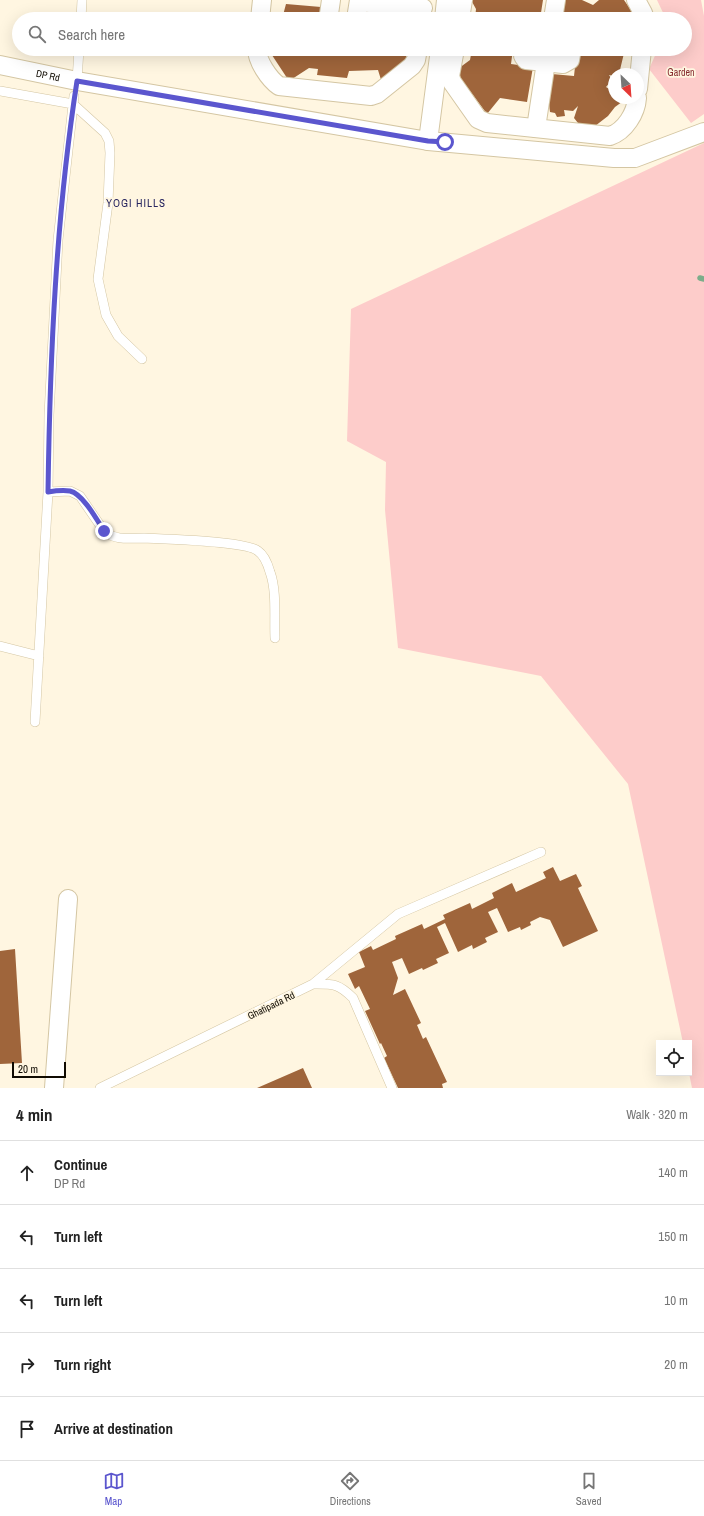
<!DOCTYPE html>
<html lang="en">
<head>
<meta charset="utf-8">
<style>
	:root { --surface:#fff; --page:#f2f2f2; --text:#222; --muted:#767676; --line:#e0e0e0; --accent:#5b56ce }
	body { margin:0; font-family:"Archivo Narrow",sans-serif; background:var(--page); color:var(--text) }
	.controls { position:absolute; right:12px; bottom:12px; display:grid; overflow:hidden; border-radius:0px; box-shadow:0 4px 16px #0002 }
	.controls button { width:36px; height:36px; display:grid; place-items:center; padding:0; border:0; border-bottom:1px solid var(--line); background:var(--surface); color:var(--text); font:20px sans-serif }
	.compass { position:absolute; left:608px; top:68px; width:36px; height:36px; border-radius:50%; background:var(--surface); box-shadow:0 4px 16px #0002; rotate:155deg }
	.scale { position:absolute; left:12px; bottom:10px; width:54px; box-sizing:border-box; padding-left:4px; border:2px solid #100b02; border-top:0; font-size:11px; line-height:14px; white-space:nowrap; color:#100b02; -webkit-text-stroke:3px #fff6e1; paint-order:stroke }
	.stop { position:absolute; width:12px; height:12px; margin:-9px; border:3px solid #5b56ce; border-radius:50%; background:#fff }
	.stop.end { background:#5b56ce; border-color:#fff; box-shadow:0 1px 4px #0008 }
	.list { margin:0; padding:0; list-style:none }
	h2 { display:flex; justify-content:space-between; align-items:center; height:52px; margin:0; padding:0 16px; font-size:17px }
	h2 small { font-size:13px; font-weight:400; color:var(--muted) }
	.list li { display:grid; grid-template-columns:26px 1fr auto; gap:12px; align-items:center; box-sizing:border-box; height:64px; padding:0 16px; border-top:1px solid var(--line) }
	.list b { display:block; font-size:15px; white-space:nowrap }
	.list p { margin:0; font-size:13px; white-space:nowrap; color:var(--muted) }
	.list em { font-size:13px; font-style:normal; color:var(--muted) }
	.icon { flex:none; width:22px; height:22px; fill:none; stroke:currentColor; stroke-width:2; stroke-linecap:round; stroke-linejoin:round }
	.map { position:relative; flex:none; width:704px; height:1088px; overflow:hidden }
	.search { position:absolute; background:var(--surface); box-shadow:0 4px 16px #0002; left:12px; right:12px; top:12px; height:44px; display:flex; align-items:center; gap:10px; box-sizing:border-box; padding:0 14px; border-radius:22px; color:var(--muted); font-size:15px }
	.sheet { height:372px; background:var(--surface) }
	nav { display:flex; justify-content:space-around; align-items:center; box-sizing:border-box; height:56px; border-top:1px solid var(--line); background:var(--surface); font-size:11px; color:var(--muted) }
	nav a { display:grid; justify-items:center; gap:2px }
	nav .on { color:var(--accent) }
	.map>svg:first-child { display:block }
	.green { fill:#fdccca }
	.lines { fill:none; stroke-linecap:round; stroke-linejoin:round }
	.stream { stroke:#7cad8a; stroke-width:5.5 }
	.building { fill:#9f653b }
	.lane-casing { stroke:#d4c6a3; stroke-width:10 }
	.street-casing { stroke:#d4c6a3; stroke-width:20 }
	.lane { stroke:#fff; stroke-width:9 }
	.street { stroke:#fff; stroke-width:18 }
	.route { stroke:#5b56ce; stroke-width:5 }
	.labels { text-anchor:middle; stroke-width:3.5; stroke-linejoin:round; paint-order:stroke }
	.park-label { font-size:10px; fill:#882d31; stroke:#fff6e1 }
	.street-label { font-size:10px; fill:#100b02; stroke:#fff6e1 }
	.neighbourhood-label { font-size:11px; letter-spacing:1px; fill:#282660; stroke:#fff6e1 }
</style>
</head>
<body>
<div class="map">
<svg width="704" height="1088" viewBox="0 0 704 1088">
	<rect width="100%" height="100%" fill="#fff6e1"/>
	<path class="green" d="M657,0H701L704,16V114L691,123L649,69L658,49H685V19H666Z
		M704,143V1088H692L689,1073V1043H683L628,784L541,676L398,648L385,510L386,462L347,441L351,309Z"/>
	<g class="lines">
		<path class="stream" d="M700,278L704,279"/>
	</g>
	<path class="building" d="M471,0H543L540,19H475L476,9Z
		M562,0H582L593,5L599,0H624L637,19H559Z
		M286,4L321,7L319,19H282Z
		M362,12L405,17V19H361Z
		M268,49H402L410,63L382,83L378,70L349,71L347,78L317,75L318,69L309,68L289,81Z
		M472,49H513L511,64L533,67L527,102L500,98L487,114L455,71L470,60Z
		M577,49H625L619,74H614V76L609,75L612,80L606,87L609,89L614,83V98L626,99L615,107L608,116L586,133L574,118L578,106L573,111L564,110L565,116L557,117L555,113L550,112L549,104L552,74L574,76Z
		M553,867L560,881L576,874L582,886L578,888L598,931L563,947L550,920L540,917L530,922L531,925L521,930L520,927L508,932L497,908L488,912L498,932L485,938L487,942L473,949L472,945L458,952L445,923L437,927L449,953L436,959L438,963L423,970L422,968L409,974L402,958L392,962L398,978L393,995L405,989L421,1023L417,1025L423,1039L426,1037L447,1082L442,1084L443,1088H398L384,1058L387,1056L381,1043L380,1044L365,1011L370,1009L359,986L355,989L348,974L365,967L359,952L371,946L373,950L396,939L395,936L422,924L424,929L445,919L443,915L470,903L472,909L494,898L492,893L512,883L516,892L546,878L543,872Z
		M15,949L22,1063L0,1064V951Z
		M303,1068L312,1088H257Z"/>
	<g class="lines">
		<defs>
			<path id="lane" d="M81,19L82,0
				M77,81L79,49
				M0,91L73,104L105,133L109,141L110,153L108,203L98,279L106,315L118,336L142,359
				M48,492L70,491L80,496L104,531C116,541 130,538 144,538C163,539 247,541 258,551C264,555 268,565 270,572C277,591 274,618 275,638
				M0,646L39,656
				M35,722L48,492L49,415L58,240L74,96
				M313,984L398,914L541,852
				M100,1088L313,984C333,984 338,983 353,998L392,1088"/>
			<g id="street">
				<path d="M636,0L643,13L645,19"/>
				<path d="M359,2L423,8"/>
				<path d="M260,19L262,0"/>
				<path d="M331,19L329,14L331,0"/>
				<path d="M356,19L359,0"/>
				<path d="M444,19L446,0"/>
				<path d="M460,19L463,0"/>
				<path d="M553,19L556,0"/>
				<path d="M257,49C257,61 269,79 279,86L371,96L377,94L412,66L416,60L418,49"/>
				<path d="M455,49L450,76L452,82L478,119L487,123L610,136C625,131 636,113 637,98"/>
				<path d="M524,49L523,56L526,60L563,64L570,60L572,49"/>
				<path id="s1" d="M0,65L77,81L428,141L614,158H635L704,132"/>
				<path d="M638,89L642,49"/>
				<path d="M536,128L546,62"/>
				<path d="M428,141L440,49"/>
				<path d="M54,1088L68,899"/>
			</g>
		</defs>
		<use href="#lane" class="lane-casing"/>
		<use href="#street" class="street-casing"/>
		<use href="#lane" class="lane"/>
		<use href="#street" class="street"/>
	</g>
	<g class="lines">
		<path class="route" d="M104,531C97,520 83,494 70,491C63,490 54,491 48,492C50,355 56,216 77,81L428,141L445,142"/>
	</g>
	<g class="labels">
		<g class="park-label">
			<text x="681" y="76">Garden</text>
		</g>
		<g class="street-label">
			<text dy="4" stroke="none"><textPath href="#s1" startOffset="49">DP Rd</textPath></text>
			<text transform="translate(271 1005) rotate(-26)" y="4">Ghatipada Rd</text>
		</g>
		<g class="neighbourhood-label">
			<text x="136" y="207">YOGI HILLS</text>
		</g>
	</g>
</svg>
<div class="controls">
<button><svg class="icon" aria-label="locate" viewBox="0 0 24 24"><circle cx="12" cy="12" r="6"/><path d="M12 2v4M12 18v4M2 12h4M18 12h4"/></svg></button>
</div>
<svg class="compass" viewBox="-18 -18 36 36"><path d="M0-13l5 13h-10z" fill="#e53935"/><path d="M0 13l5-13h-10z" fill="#767676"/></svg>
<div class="scale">20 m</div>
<div class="stop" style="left:445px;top:142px"></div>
<div class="stop end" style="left:104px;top:531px"></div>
<div class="search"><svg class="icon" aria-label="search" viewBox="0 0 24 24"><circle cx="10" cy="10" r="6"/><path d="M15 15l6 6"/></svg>Search here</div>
</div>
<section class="sheet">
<h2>4 min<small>Walk · 320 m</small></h2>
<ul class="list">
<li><svg class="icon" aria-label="ahead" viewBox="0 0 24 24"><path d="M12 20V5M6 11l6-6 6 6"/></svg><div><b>Continue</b><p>DP Rd</p></div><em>140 m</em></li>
<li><svg class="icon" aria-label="left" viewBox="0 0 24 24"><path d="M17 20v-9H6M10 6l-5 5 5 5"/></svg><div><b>Turn left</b></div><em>150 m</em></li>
<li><svg class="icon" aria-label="left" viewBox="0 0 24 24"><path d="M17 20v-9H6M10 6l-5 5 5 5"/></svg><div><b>Turn left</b></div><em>10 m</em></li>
<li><svg class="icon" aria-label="right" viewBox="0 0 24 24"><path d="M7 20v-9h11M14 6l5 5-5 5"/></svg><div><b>Turn right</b></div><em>20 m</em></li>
<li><svg class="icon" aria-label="arrive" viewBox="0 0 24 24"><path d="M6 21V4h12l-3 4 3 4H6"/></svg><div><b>Arrive at destination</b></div></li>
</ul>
</section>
<nav>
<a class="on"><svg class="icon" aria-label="map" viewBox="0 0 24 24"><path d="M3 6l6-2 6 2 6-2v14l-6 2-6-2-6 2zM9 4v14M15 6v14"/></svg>Map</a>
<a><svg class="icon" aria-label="directions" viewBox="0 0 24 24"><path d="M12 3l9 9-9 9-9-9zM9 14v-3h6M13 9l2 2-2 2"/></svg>Directions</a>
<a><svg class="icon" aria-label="saved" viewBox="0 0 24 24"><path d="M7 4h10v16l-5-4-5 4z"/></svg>Saved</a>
</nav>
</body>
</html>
